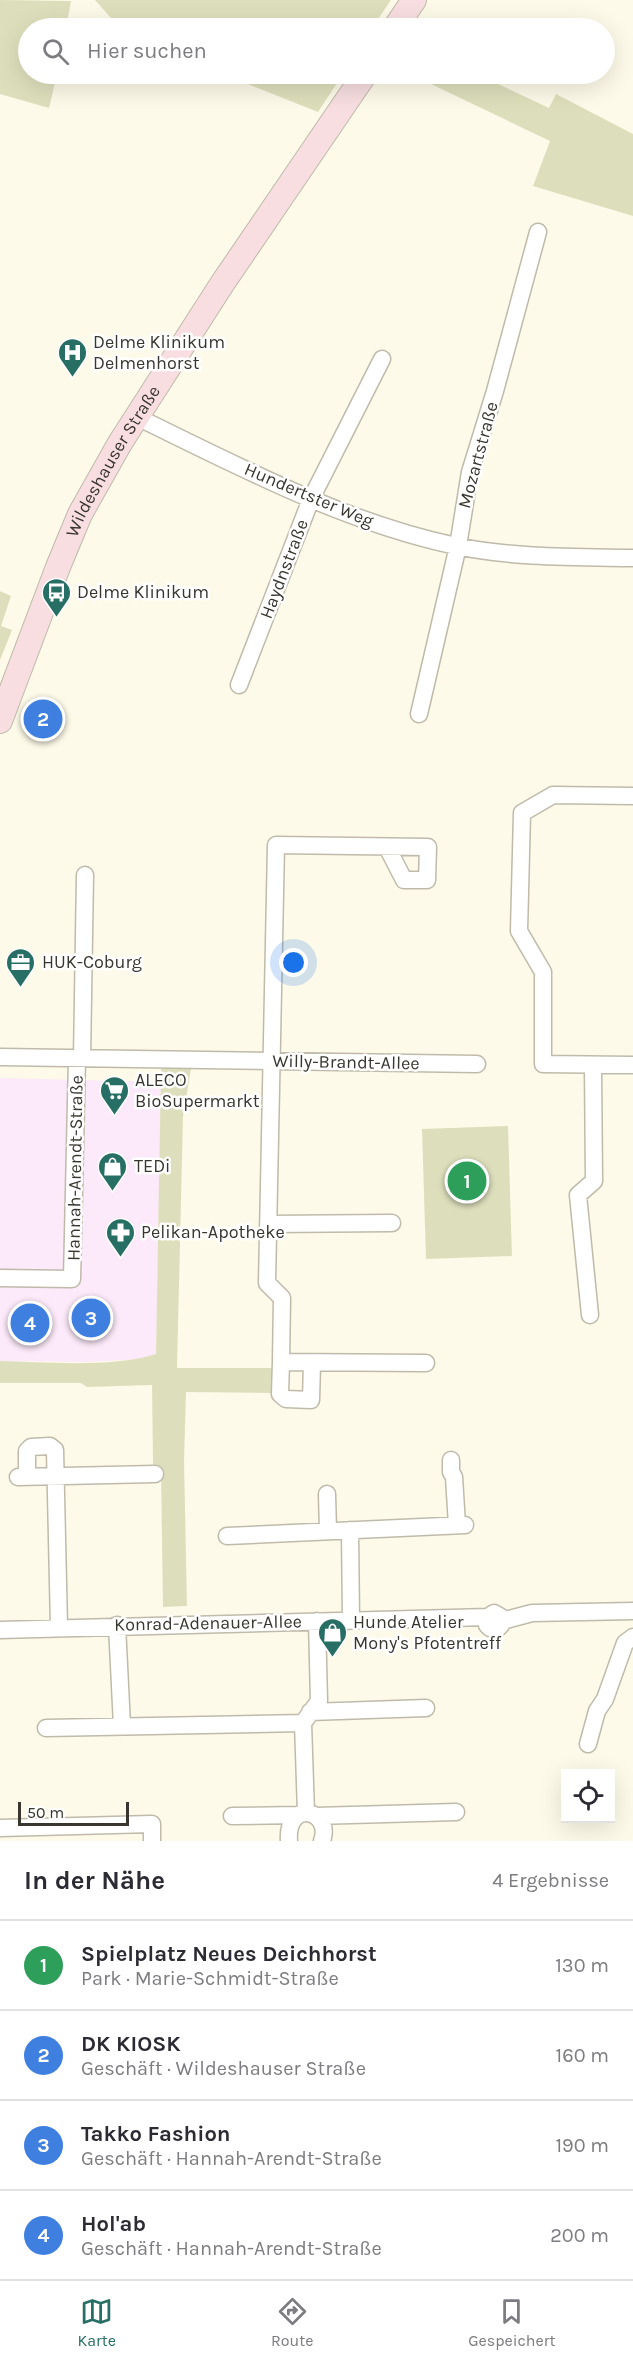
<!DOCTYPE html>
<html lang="de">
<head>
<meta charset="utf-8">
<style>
	:root { --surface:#fff; --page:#f7f7f7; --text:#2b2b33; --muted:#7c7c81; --line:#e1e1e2; --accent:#276e64 }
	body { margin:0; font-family:Karla,sans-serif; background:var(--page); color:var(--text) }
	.controls { position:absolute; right:18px; bottom:18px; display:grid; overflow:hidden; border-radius:0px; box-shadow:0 6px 24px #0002 }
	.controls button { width:54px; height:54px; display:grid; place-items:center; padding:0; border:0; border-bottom:2px solid var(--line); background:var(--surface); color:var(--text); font:30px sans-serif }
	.scale { position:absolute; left:18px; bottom:15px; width:111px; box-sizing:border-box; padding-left:6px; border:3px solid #38362f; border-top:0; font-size:16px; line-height:21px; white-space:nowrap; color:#38362f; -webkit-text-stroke:4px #fff; paint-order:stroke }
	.you { position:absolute; left:294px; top:963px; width:21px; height:21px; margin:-15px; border:4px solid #fff; border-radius:50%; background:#1a73e8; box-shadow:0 0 0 9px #1a73e833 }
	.badge { display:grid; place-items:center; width:39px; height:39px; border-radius:50%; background:var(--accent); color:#fff; font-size:20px; font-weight:700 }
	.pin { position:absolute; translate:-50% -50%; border:3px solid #fff; box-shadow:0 2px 6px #0006 }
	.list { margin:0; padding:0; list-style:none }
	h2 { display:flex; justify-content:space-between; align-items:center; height:78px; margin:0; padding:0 24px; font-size:26px }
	h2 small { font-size:20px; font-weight:400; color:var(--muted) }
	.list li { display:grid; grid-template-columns:39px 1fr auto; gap:18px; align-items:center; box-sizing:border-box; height:90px; padding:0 24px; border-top:2px solid var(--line) }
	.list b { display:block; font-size:22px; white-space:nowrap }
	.list p { margin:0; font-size:20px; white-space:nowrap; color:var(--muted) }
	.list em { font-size:20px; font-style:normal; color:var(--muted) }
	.icon { flex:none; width:33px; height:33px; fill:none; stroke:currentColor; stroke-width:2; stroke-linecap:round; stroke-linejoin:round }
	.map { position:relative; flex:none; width:633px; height:1841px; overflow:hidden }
	.search { position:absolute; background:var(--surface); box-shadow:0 6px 24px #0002; left:18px; right:18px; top:18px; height:66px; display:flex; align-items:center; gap:15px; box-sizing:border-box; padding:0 21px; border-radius:33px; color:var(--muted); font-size:22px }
	.sheet { height:438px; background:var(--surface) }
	nav { display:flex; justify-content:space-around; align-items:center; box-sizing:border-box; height:84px; border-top:2px solid var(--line); background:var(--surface); font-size:16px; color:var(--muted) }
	nav a { display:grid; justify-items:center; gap:3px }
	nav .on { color:var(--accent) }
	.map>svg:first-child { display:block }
	.commercial { fill:#fce9f9 }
	.green { fill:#dddfbc }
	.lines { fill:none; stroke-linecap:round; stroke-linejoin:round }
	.minor-casing { stroke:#bfbaaa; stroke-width:19 }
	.secondary-casing { stroke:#bfbaaa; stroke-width:26 }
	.minor { stroke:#fff; stroke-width:16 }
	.secondary { stroke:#f8dee0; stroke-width:24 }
	.labels { text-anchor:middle; stroke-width:5; stroke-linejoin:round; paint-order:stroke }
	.poi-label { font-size:18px; fill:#38362f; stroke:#fff; text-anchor:start }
	.street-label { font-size:18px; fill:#38362f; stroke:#fff }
</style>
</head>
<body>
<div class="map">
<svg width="633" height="1841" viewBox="0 0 633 1841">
	<rect width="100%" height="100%" fill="#fefae9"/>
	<path class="commercial" d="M0,1078L161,1082L156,1354L142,1359L87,1362L0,1361Z"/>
	<path class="green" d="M0,0L71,1L66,28H28V74H57L49,108L0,94Z
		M95,0H391L372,28H126L111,18Z
		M223,74H343L318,112Z
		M410,74H477L549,108L556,94L633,134V216L533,186L550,141Z
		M0,591L11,596L1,626L12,630L0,660Z
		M161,1069H191L183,1117L177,1368H272V1393L186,1392L184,1461L187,1606L163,1607L161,1473L153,1464L152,1385L87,1387L81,1383H0V1361C46,1362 113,1368 156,1354Z
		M508,1126L512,1256L426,1259L422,1129Z"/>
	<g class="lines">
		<defs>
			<path id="minor" d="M137,417C240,467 343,522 456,546C514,558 574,557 633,558
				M239,685L311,499L382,359
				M419,714L458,546L470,472L495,391L538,232
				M633,796L553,795L522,813L519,931L543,972V1064L633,1065
				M387,847L404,880H427L428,847L276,845L267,1283L282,1298L281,1362L426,1363
				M0,1057L477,1064
				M82,1058L85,875
				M268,1224L392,1223
				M0,1278L72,1279L77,1058
				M590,1315L578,1195L594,1181L593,1065
				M281,1362L280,1394L286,1399L311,1400L312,1363
				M451,1460V1472L454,1477L457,1525
				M18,1477L155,1474
				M27,1477V1451L31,1447L50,1446L55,1450L59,1627
				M327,1494L328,1531
				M350,1530L351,1620
				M227,1536L465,1525
				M502,1621L532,1613L633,1611
				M117,1625L122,1726
				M0,1630L488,1617L494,1613L501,1617V1625L498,1628H490L487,1625L488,1617
				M310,1712L426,1708
				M46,1728L303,1723
				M588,1744L597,1711L605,1699L625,1643L633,1637
				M306,1813L303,1723L319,1701L317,1621
				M232,1816L297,1815
				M316,1816L456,1812
				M0,1828L152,1824V1841
				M289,1841C286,1798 333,1810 322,1841"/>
			<g id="secondary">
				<path d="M395,28L414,0"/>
				<path id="s1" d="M0,721L58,567L80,514L120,443L222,284L365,74"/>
			</g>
		</defs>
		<use href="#minor" class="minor-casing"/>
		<use href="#secondary" class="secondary-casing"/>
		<use href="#minor" class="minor"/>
		<use href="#secondary" class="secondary"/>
	</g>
	<defs>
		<symbol id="hospital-pin" viewBox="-11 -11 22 30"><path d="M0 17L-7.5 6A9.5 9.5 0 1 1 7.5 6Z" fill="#276e64" stroke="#fff"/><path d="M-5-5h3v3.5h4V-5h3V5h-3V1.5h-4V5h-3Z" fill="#fff"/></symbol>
		<symbol id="bus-pin" viewBox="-11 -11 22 30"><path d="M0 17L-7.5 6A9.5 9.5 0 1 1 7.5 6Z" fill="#276e64" stroke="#fff"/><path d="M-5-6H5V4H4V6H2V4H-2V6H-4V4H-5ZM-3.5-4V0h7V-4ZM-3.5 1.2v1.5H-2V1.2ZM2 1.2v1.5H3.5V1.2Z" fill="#fff"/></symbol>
		<symbol id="office-pin" viewBox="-11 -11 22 30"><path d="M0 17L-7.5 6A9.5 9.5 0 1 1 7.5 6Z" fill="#276e64" stroke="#fff"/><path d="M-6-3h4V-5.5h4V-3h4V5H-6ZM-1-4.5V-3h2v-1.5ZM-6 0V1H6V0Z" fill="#fff"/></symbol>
		<symbol id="supermarket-pin" viewBox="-11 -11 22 30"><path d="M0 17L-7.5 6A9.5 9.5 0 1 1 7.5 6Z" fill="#276e64" stroke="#fff"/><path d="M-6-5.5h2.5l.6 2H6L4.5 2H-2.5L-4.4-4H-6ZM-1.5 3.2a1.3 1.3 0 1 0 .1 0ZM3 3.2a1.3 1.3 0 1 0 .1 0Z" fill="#fff"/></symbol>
		<symbol id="shop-pin" viewBox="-11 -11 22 30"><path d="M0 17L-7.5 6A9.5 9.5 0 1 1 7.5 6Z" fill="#276e64" stroke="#fff"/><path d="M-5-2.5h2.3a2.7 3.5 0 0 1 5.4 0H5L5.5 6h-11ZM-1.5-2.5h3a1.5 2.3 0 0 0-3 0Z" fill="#fff"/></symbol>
		<symbol id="pharmacy-pin" viewBox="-11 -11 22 30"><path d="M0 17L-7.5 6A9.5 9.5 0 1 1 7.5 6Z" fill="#276e64" stroke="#fff"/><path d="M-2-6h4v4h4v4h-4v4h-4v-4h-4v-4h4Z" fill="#fff"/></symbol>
	</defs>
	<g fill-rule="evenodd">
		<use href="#hospital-pin" x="56" y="336" width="33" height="45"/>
		<use href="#bus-pin" x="40" y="576" width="33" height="45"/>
		<use href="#office-pin" x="4" y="946" width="33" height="45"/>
		<use href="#supermarket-pin" x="98" y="1074" width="33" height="45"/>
		<use href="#shop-pin" x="96" y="1150" width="33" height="45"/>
		<use href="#pharmacy-pin" x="104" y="1216" width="33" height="45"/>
		<use href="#shop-pin" x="316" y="1616" width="33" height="45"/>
	</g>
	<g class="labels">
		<g class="poi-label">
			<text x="93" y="348">Delme Klinikum<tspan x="93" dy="21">Delmenhorst</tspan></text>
			<text x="77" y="598">Delme Klinikum</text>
			<text x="42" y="968">HUK-Coburg</text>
			<text x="135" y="1086">ALECO<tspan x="135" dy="21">BioSupermarkt</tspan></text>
			<text x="134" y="1172">TEDi</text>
			<text x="141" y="1238">Pelikan-Apotheke</text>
			<text x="353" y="1628">Hunde Atelier<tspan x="353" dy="21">Mony's Pfotentreff</tspan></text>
		</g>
		<g class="street-label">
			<text transform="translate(478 455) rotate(-75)" y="6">Mozartstraße</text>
			<text dy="6" stroke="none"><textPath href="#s1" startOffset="284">Wildeshauser Straße</textPath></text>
			<text transform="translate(309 495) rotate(23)" y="6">Hundertster Weg</text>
			<text transform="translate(284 569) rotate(-69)" y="6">Haydnstraße</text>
			<text transform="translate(346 1062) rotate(1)" y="6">Willy-Brandt-Allee</text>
			<text transform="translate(75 1168) rotate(-89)" y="6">Hannah-Arendt-Straße</text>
			<text transform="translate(208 1623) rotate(-1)" y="6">Konrad-Adenauer-Allee</text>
		</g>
	</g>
</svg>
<div class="controls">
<button><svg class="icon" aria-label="locate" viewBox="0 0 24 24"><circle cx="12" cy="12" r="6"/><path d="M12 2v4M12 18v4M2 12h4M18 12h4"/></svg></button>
</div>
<div class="scale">50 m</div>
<div class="you"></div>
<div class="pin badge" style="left:467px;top:1181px;background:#2e9e5b">1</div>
<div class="pin badge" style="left:43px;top:719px;background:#3f7fe0">2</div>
<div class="pin badge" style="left:91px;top:1318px;background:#3f7fe0">3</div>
<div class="pin badge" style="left:30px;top:1323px;background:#3f7fe0">4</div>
<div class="search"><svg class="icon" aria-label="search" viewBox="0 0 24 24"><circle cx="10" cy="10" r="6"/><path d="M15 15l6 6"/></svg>Hier suchen</div>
</div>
<section class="sheet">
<h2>In der Nähe<small>4 Ergebnisse</small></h2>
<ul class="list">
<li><span class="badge" style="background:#2e9e5b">1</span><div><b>Spielplatz Neues Deichhorst</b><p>Park · Marie-Schmidt-Straße</p></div><em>130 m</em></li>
<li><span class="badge" style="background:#3f7fe0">2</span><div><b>DK KIOSK</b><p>Geschäft · Wildeshauser Straße</p></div><em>160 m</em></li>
<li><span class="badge" style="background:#3f7fe0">3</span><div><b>Takko Fashion</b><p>Geschäft · Hannah-Arendt-Straße</p></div><em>190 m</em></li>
<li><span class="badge" style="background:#3f7fe0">4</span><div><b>Hol'ab</b><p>Geschäft · Hannah-Arendt-Straße</p></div><em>200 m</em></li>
</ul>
</section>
<nav>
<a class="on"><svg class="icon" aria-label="map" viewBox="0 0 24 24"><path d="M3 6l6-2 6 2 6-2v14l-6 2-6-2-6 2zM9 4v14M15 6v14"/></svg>Karte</a>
<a><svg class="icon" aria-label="directions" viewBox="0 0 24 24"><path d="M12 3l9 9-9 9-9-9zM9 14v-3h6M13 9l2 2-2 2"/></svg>Route</a>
<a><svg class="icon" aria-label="saved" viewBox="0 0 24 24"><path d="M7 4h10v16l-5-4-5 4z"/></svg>Gespeichert</a>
</nav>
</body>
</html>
